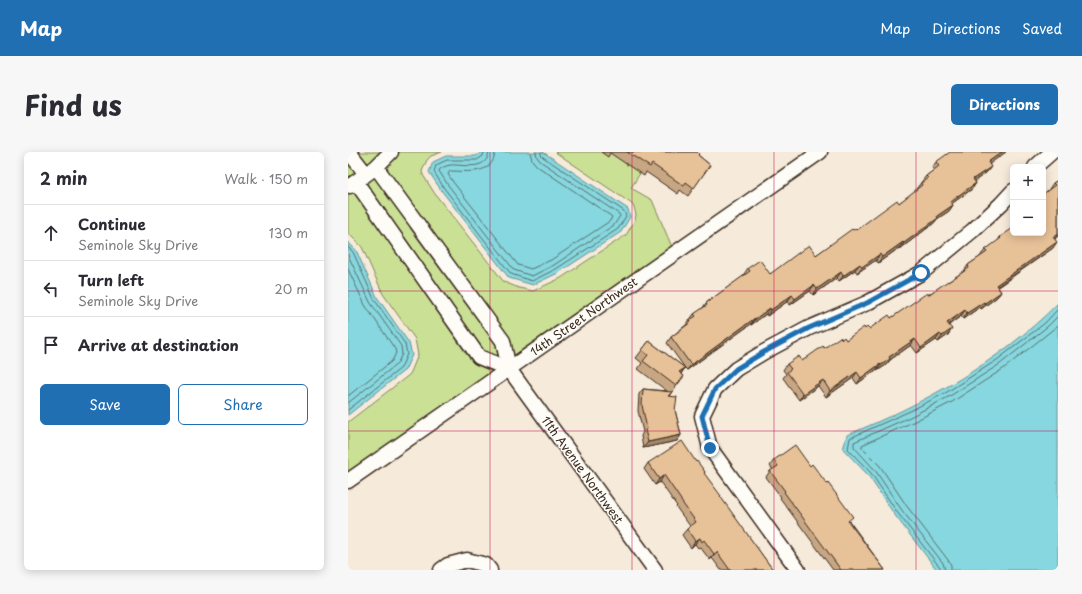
<!DOCTYPE html>
<html lang="en">
<head>
<meta charset="utf-8">
<style>
	:root { --surface:#fff; --page:#f7f7f7; --text:#2b2b33; --muted:#7c7c81; --line:#e1e1e2; --accent:#1f6fb2 }
	body { margin:0; font-family:"Playpen Sans",sans-serif; background:var(--page); color:var(--text) }
	.controls { position:absolute; right:12px; top:12px; display:grid; overflow:hidden; border-radius:6px; box-shadow:0 2px 10px #0003 }
	.controls button { width:36px; height:36px; display:grid; place-items:center; padding:0; border:0; border-bottom:1px solid var(--line); background:var(--surface); color:var(--text); font:20px sans-serif }
	.stop { position:absolute; width:12px; height:12px; margin:-9px; border:3px solid #1f6fb2; border-radius:50%; background:#fff }
	.stop.end { background:#1f6fb2; border-color:#fff; box-shadow:0 1px 4px #0008 }
	.list { margin:0; padding:0; list-style:none }
	h2 { display:flex; justify-content:space-between; align-items:center; height:52px; margin:0; padding:0 16px; font-size:17px }
	h2 small { font-size:13px; font-weight:400; color:var(--muted) }
	.list li { display:grid; grid-template-columns:26px 1fr auto; gap:12px; align-items:center; box-sizing:border-box; height:56px; padding:0 16px; border-top:1px solid var(--line) }
	.list b { display:block; font-size:15px; white-space:nowrap }
	.list p { margin:0; font-size:13px; white-space:nowrap; color:var(--muted) }
	.list em { font-size:13px; font-style:normal; color:var(--muted) }
	.actions { display:flex; gap:8px; padding:12px 16px }
	.actions a { flex:1; padding:9px 0; border:1px solid var(--accent); border-radius:6px; text-align:center; font-size:14px; color:var(--accent) }
	.actions .main { background:var(--accent); color:#fff }
	.icon { flex:none; width:22px; height:22px; fill:none; stroke:currentColor; stroke-width:2; stroke-linecap:round; stroke-linejoin:round }
	.map { position:relative; flex:none; width:710px; height:418px; overflow:hidden; border-radius:6px }
	header { display:flex; align-items:center; gap:24px; box-sizing:border-box; height:56px; padding:0 20px; background:var(--accent); color:#fff }
	header strong { font-size:19px }
	nav { display:flex; gap:22px; margin-inline-start:auto; font-size:14px }
	.intro { display:flex; align-items:center; justify-content:space-between; box-sizing:border-box; height:96px; padding:0 24px }
	h1 { margin:0; font-size:28px }
	.button { padding:10px 18px; border-radius:6px; background:var(--accent); color:#fff; font-size:14px; font-weight:700 }
	main { display:flex; gap:24px; padding:0 24px }
	aside { flex:1; background:var(--surface); border-radius:6px; box-shadow:0 2px 10px #0003 }
	.map>svg:first-child { display:block }
	.green { fill:#cae095; stroke:#82855a }
	.water { fill:#86d7df; stroke:#689292 }
	.lines { fill:none; stroke-linecap:round; stroke-linejoin:round }
	.shore { stroke:#596f6b; stroke-width:1 }
	.minor-casing { stroke:#3b2a1e; stroke-width:17 }
	.minor { stroke:#fdfcf7; stroke-width:14 }
	.wall { fill:#c7a683; stroke:#3b2a1e }
	.shaded-wall { fill:#a2876a; stroke:#3b2a1e }
	.building { fill:#e7c198; stroke:#3b2a1e }
	.route { stroke:#1f6fb2; stroke-width:5 }
	.grid { fill:none; stroke:#c2185b; stroke-width:1; stroke-opacity:0.55 }
	.labels { text-anchor:middle; stroke-width:3; stroke-linejoin:round; paint-order:stroke }
	.street-label { font-size:12px; fill:#3b2a1e; stroke:#fdfcf7 }
</style>
</head>
<body>
<header>
<strong>Map</strong>
<nav><a>Map</a><a>Directions</a><a>Saved</a></nav>
</header>
<div class="intro"><h1>Find us</h1><a class="button">Directions</a></div>
<main>
<aside>
<h2>2 min<small>Walk · 150 m</small></h2>
<ul class="list">
<li><svg class="icon" aria-label="ahead" viewBox="0 0 24 24"><path d="M12 20V5M6 11l6-6 6 6"/></svg><div><b>Continue</b><p>Seminole Sky Drive</p></div><em>130 m</em></li>
<li><svg class="icon" aria-label="left" viewBox="0 0 24 24"><path d="M17 20v-9H6M10 6l-5 5 5 5"/></svg><div><b>Turn left</b><p>Seminole Sky Drive</p></div><em>20 m</em></li>
<li><svg class="icon" aria-label="arrive" viewBox="0 0 24 24"><path d="M6 21V4h12l-3 4 3 4H6"/></svg><div><b>Arrive at destination</b></div></li>
</ul>
<div class="actions"><a class="main">Save</a><a>Share</a></div>
</aside>
<div class="map">
<svg width="710" height="418" viewBox="0 0 710 418">
	<rect width="100%" height="100%" fill="#f6eada"/>
	<filter id="ink" filterUnits="userSpaceOnUse"><feTurbulence type="fractalNoise" baseFrequency=".025" numOctaves="2"/><feDisplacementMap in="SourceGraphic" scale="8" xChannelSelector="R" yChannelSelector="G"/><feConvolveMatrix kernelMatrix="1 2 1 2 8 2 1 2 1" color-interpolation-filters="sRGB"/></filter>
	<g filter="url(#ink)">
		<path class="green" d="M0,0H94L83,4L79,8L74,19L75,23L87,42L156,130L171,136L185,139L213,126L278,83L287,68L288,63L286,55L284,52L207,0H305L283,36L304,48L324,95L166,205L161,185L74,66L62,76L148,193L150,205L136,199L55,83L42,91L124,210L127,212L145,220L0,321V270L61,223L63,220L70,203L67,187L35,142L14,95L2,83L0,82Z"/>
		<path class="water" d="M134,0H195L280,57L282,65L273,80L210,121L185,133L161,126L93,38L81,20L85,10L98,4H128Z
			M0,90L8,98L29,145L61,191L64,203L57,218L0,263Z
			M710,151V418H589L546,362L520,323L495,297L499,283C575,252 652,210 710,151Z"/>
		<g class="lines">
			<path class="shore" d="M136,0L135,4L129,8H99L88,13L86,20L96,36L163,122L184,129L208,117L270,77L278,64L276,59L195,5L193,3V0
				M141,0C139,20 114,12 102,13C98,14 95,15 92,17L91,19L100,33L166,118L184,124L206,113L266,73L272,64L271,62L192,9L189,5L188,0
				M147,0C146,24 118,19 102,19L100,22L105,30L170,113L183,117L203,108L262,69L264,65L263,64L189,14L184,8L182,0
				M0,95L5,100L26,147L57,192L59,202L53,216L0,258
				M0,103L22,150L53,194L54,202L49,212L0,251
				M0,117L17,153L47,197L48,201L44,209L0,244
				M592,418V415L587,409L549,360L523,321L500,297L502,286L562,259L599,240L649,208L697,171L710,157
				M597,418L595,411L553,357L527,318L506,295V290L564,264L602,244L652,212L700,174L710,164
				M603,418V413L600,408L558,353L532,314L514,296V293L567,269L604,250L655,217L703,179L710,173"/>
			<defs>
				<path id="minor" d="M1,0L18,22
					M28,15L155,189L161,217L307,418
					M687,15L704,0
					M8,30L131,205L161,217
					M2,34L28,15L43,0
					M0,329L472,0
					M93,418L100,413L119,408L138,413L142,418
					M450,418L362,296L354,264L367,237L388,217L416,200L461,176L519,151L573,121L624,79L653,52L665,39"/>
			</defs>
			<use href="#minor" class="minor-casing"/>
			<use href="#minor" class="minor"/>
		</g>
		<path class="wall" d="M253,0H349L350,3L362,13L340,44L332,38L330,42L298,20L296,24L262,1L260,5Z
			M588,10L642,12L639,20L627,29L628,31L624,37L606,50L604,52L605,53L601,59L589,67L586,71L552,97L551,96L530,111L528,108L509,121L507,118L491,129L489,126L465,143L462,139L442,153L440,149L419,164L418,162L403,173V172L339,218L337,216L333,222L336,224L321,244L327,258L333,283L329,289L295,296L293,284L295,280L290,259L291,242L295,237L319,239L290,217L294,211L288,206L301,189L337,216L319,191L323,185L338,173L346,162L354,157L358,151L397,123L396,122L400,116L422,122L468,103L505,78H508L551,51L569,38L568,37L578,24L586,18L584,16Z
			M710,28V84L707,87L705,96L650,135L653,140L649,145L633,157L632,155L615,167L613,164L601,173L600,183L590,190L588,188L569,201L563,193L542,208L538,213L529,219L528,218L509,232L505,226L478,245L470,234L451,248L435,226L438,222L435,218L439,212L454,209L476,196L494,187L498,188L517,177H521L543,166L600,130L616,119L620,113L633,104V103L637,98L650,89L652,85L695,81L701,37L705,31Z
			M426,308L502,370L537,418H485L432,346L433,345L418,325L422,319L425,318L422,314Z
			M348,310L357,320L356,322L372,345L425,418H373L364,406L362,408L352,395L350,396L347,392L343,396L334,383L339,377L342,374L328,355L329,354L312,330L307,333L296,317L300,311Z"/>
		<path class="shaded-wall" d="M654,0H658L636,16L640,10Z
			M643,15L639,20L621,33L625,27Z
			M628,31L624,37L606,50L604,52L603,50L607,46Z
			M605,53L601,59L589,67L586,71L552,97L556,91L589,64Z
			M710,82V84L701,90L705,85Z
			M555,90L551,96L530,111L534,105Z
			M709,90L705,96L644,138L648,133Z
			M532,102L528,108L509,121L514,115Z
			M512,112L507,118L491,129L495,124Z
			M493,120L489,126L465,143L469,137Z
			M466,133L462,139L442,153L447,147Z
			M653,140L649,145L633,157L637,151Z
			M444,143L440,149L419,164L423,158Z
			M636,150L632,155L615,167L619,161Z
			M422,156L418,162L403,173L407,167Z
			M617,158L613,164L595,177L599,171Z
			M407,166L403,172L339,218L343,213Z
			M604,177L600,183L590,190L594,184Z
			M592,182L588,188L569,201L573,196Z
			M567,187L563,193L542,208L538,213L529,219L533,213L541,205Z
			M532,212L528,218L509,232L513,226Z
			M337,216L331,224V220Z
			M509,220L505,226L478,245L482,239Z
			M475,228L470,234L451,248L455,242Z
			M333,283L329,289L295,296L300,290Z
			M316,323L312,330L307,333L311,327Z
			M352,386L347,392L343,396L347,389Z
			M369,400L364,406L362,408L366,402Z"/>
		<path class="building" d="M279,0H349L351,2L350,3L362,13L346,36L338,30L336,34L304,12L302,15Z
			M602,0H654L640,10L643,15L625,27L628,31L607,46H608L603,50L605,53L589,64L590,66L556,91L555,90L534,105L532,102L514,115L512,112L495,124L493,120L469,137L466,133L447,147L444,143L423,158L422,156L407,167V166L343,213L323,185L343,170L342,168L348,164L346,162L359,153L358,151L402,119L400,116L412,108L422,122L461,93L468,103L504,77L505,78L507,77L508,78L549,48L551,51L574,33L573,31L580,26L578,24L591,14L588,10Z
			M710,28V82L705,85L709,90L648,133L653,140L637,151L636,150L619,161L617,158L599,171L604,177L594,184L592,182L573,196L567,187L541,205L542,207L533,213L532,212L513,226L509,220L482,239L475,228L455,242L439,220L443,217L439,212L451,204L454,209L475,194L476,196L492,185L494,187L496,185L498,188L516,175L517,177L519,175L521,177L541,163L543,166L579,141L580,143L600,129V130L621,116L620,113L639,100L637,98L653,86L652,85L665,76V81H695V42L707,33L705,31Z
			M301,189L337,216L331,220L336,224L328,234L295,209L300,203L294,198Z
			M295,237L324,240L320,244L329,245L327,258L333,283L300,290L297,278L299,277L294,253Z
			M334,289L348,310L349,309L357,320L356,321L373,344H372L425,418H382L369,400L366,402L356,388L354,390L352,386L347,389L339,377L348,370L333,349V348L316,323L311,327L300,311Z
			M447,293L462,314L464,312L479,332L480,331L505,365L500,369L537,418H493L436,340L437,339L422,319L430,314L426,308Z"/>
	</g>
	<g class="lines" filter="url(#ink)">
		<path class="route" d="M362,296L354,264L367,237L388,217L416,200L461,176L519,151L573,121"/>
	</g>
	<path class="grid" d="M142,0V418M284,0V418M426,0V418M568,0V418M0,139H710M0,279H710"/>
	<g class="labels">
		<g class="street-label">
			<text transform="translate(236 165) rotate(-35)" y="4">14th Street Northwest</text>
			<text transform="translate(234 318) rotate(54)" y="4">11th Avenue Northwest</text>
		</g>
	</g>
</svg>
<div class="controls">
<button>+</button>
<button>−</button>
</div>
<div class="stop" style="left:573px;top:121px"></div>
<div class="stop end" style="left:362px;top:296px"></div>
</div>
</main>
</body>
</html>
